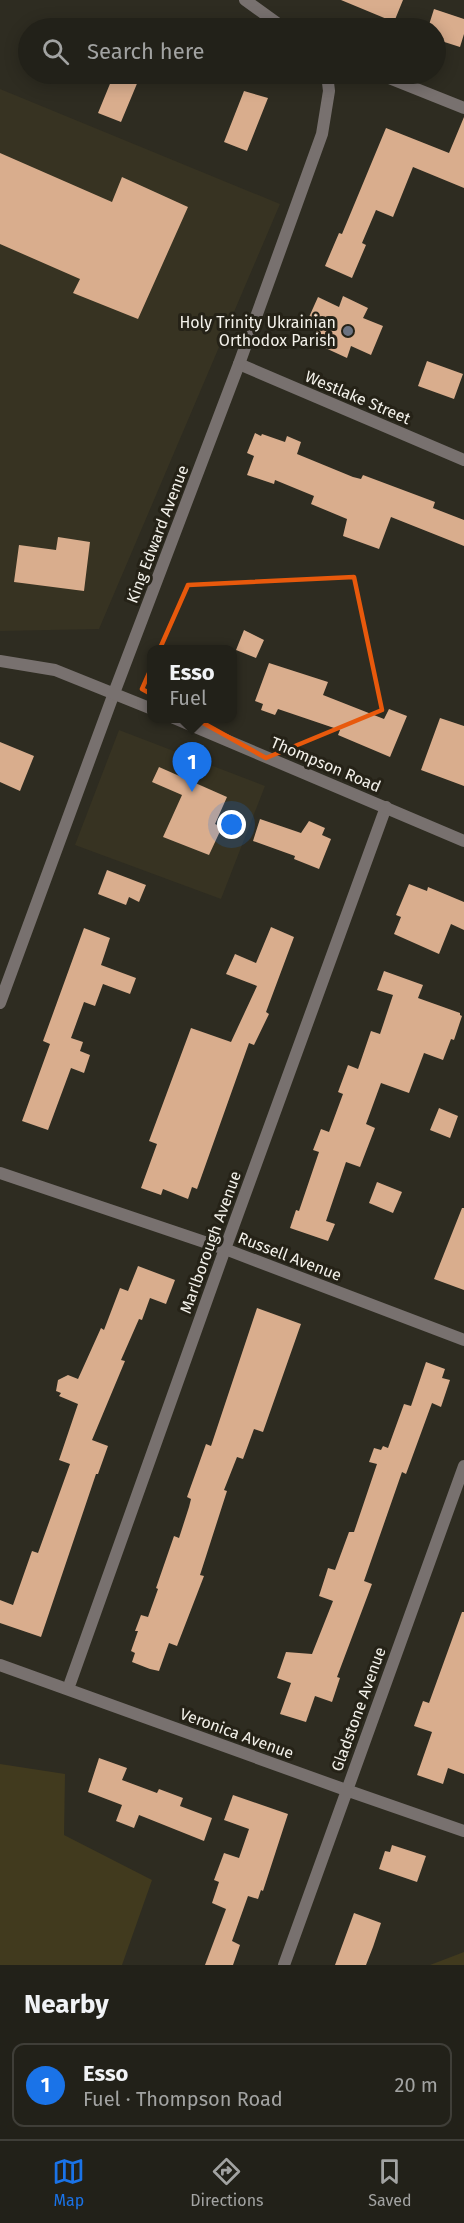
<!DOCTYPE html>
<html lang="en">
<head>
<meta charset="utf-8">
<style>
	:root { --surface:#222119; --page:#2a2922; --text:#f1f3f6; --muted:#a2a3a2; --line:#3f3e38; --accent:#1a73e8 }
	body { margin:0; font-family:"Fira Sans",sans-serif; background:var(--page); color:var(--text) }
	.you { position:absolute; left:232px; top:825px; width:21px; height:21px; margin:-15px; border:4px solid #fff; border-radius:50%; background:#1a73e8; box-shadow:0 0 0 9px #1a73e833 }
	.badge { display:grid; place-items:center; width:39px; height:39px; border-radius:50%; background:var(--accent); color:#fff; font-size:20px; font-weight:700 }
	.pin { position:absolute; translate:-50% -50px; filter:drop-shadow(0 2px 3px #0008) }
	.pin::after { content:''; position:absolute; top:32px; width:21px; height:18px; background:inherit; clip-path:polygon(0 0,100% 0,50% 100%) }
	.popup { position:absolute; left:147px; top:645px; width:90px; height:78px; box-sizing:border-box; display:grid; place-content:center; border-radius:12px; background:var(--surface); filter:drop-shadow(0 2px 4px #0005); font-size:20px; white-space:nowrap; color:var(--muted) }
	.popup b { font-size:22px; color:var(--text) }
	.popup::after { content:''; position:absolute; left:50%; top:100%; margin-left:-12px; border:12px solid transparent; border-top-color:var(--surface) }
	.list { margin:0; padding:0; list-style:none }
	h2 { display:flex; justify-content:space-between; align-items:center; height:78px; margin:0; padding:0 24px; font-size:26px }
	h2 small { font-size:20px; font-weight:400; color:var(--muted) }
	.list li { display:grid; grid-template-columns:39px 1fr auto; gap:18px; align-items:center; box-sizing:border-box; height:84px; margin:0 12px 12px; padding:0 12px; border:2px solid var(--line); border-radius:12px }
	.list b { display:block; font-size:22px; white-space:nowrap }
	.list p { margin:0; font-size:20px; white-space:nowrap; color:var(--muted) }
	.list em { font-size:20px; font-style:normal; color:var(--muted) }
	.icon { flex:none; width:33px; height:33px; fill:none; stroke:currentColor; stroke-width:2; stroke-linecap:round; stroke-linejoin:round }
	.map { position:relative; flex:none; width:464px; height:1965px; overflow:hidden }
	.search { position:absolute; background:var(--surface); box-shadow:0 3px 15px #0003; left:18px; right:18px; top:18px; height:66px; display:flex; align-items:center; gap:15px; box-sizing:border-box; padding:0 21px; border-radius:33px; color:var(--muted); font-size:22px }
	.sheet { height:174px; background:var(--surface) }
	nav { display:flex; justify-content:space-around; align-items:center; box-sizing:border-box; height:84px; border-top:2px solid var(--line); background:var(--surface); font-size:16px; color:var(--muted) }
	nav a { display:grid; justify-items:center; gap:3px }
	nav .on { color:var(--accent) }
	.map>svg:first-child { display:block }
	.built { fill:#373322 }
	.green { fill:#413a1e }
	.building { fill:#d9ad8d }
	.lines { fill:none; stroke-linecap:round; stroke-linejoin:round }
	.minor { stroke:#78716f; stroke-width:12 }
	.tertiary { stroke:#78716f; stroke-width:12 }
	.marked { fill:none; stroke:#e8590c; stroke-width:4.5; stroke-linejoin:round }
	.worship-dot { fill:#6b7280; stroke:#252217; stroke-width:2 }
	.labels { text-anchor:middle; stroke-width:6; stroke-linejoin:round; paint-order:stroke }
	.poi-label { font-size:16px; fill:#f3f1ea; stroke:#252217; text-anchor:end }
	.street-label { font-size:16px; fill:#f3f1ea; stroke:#252217 }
</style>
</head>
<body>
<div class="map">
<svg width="464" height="1965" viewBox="0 0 464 1965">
	<rect width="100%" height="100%" fill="#2e2c21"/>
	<path class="built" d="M0,89L280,204L99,629L0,631Z
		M119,730L265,786L221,899L75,845Z"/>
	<path class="green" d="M0,1764L65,1774L64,1835L152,1880L122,1965H0Z
		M464,1952V1965H430Z"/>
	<path class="building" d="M341,0H403L394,22Z
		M434,9L464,19V34L460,47L435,39V28H428Z
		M114,74H141L121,122L98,113Z
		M244,91L268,98L247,151L224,142Z
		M464,117V188L413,167L393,217L376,210L362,243L366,245L352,278L325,266L339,233L342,234L386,128L449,153Z
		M0,153L112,202L122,177L188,207L138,319L73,293L80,279L0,244Z
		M343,296L368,308L363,318L383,326L371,355L351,346L347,358L321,346L325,336L305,326L318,297L339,307Z
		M427,361L463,374L454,399L418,386Z
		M255,433L261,436L262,434L285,442L287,436L301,442L297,454L353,477L361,479L363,475L435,502L433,508L464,520V546L391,517L379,549L343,536L347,519L311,504L314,496L275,480L274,484L247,475L254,456L247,453Z
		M58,537L90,542L84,591L14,582L19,545L56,550Z
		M244,630L264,640L256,658L236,650Z
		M269,663L328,682L323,695L384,719L389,709L407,716L390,757L338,735L340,730L278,709L275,715L261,710L263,704L255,701Z
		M440,718L464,726V786L421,770Z
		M0,742L34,756L20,791L0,782Z
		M159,767L227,797L215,824L222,827L209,855L163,837L182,795L152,782Z
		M260,819L301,833L309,821L325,828L322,835L331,839L319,869L294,859L295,856L253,841Z
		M107,870L146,885L139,902L129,897L126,905L98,894Z
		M409,884L427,891L428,887L464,902V930L451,924L439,954L394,934L401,917L396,915Z
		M271,927L294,937L266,1012L269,1014L254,1045L249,1043L197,1189L192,1187L188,1199L163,1189L161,1195L141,1188L157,1144L149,1141L191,1028L231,1042L257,986L226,974L235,954L256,963Z
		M84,928L110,938L101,965L136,978L130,994L103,984L95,1006L84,1002L71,1038L83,1042L80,1051L90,1055L84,1073L71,1068L48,1130L22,1121L50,1044L43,1041Z
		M384,971L423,985L418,998L460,1013V1015L462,1016L454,1040L451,1039L443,1060L424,1053L409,1093L381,1083L366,1124L375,1128L360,1167L346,1162L326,1221L335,1224L328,1241L290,1228L296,1210L299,1211L319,1152L313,1150L321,1129L329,1132L343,1094L338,1092L348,1065L358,1069L371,1031L380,1034L393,995L377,990Z
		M439,1108L458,1116L450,1138L430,1130Z
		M377,1182L402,1192L393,1213L369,1203Z
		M462,1208H464V1290L434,1279Z
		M138,1266L175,1280L166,1304L150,1298L142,1320L139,1319L121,1360L125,1361L92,1440L108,1446L98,1474H96L41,1637L0,1623V1600L13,1605L32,1551L38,1553L70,1464L59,1460L78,1404L59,1396L61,1393L56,1391L58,1380L68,1375L78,1379L101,1328L104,1330L120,1288L128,1291Z
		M257,1308L301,1324L263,1432L254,1429L243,1459L237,1457L224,1490L227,1491L200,1575L204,1576L177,1646L169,1643L159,1671L150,1669L132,1662L135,1653L131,1651L138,1631H135L141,1615L148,1617L158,1589L156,1588L174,1536L179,1538L189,1507L191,1499L187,1497L206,1444L211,1446Z
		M426,1362L445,1369L442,1378L450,1380L441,1407L432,1403L406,1474L402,1472L364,1581L372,1584L337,1677L340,1678L332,1702L315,1696L306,1722L280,1714L291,1683L277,1678L286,1652L312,1654L333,1601L319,1596L328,1568L335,1570L349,1532H354L377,1464L369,1462L374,1448L381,1450L383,1446L388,1448L404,1404L411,1406Z
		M462,1612H464V1774L448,1768L443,1784L417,1775L432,1732L414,1726L423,1701L429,1703Z
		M99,1758L127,1768L122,1780L157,1793L159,1789L183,1798L180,1806L212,1818L204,1841L139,1815L134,1828L116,1821L122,1805L88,1792Z
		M233,1795L288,1814L263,1891L261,1890L258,1899L248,1896L232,1941L240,1945L233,1965H205L226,1909L212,1903L219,1882L214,1880L224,1853L239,1858L249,1829L224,1820Z
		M392,1845L426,1856L417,1882L379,1869L385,1851L390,1852Z
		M354,1913L381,1923L373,1947L366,1965H335Z"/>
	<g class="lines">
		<path class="minor" d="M379,74L464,108
			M239,364L464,460
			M0,1003L114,693
			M0,1173L225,1249L464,1340
			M0,1665L346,1790L464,1831
			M68,1689L225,1249L386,807
			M284,1965L464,1466"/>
		<path class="tertiary" d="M245,0L284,28
			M0,661L55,670L152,709
			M114,693L239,364L322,134L329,91L327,74
			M174,718L464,841"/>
	</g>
	<path class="marked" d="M354,577L382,710L266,758L142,689L188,585Z"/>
	<circle class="worship-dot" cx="348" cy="331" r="6"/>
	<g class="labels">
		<g class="poi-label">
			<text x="336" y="328">Holy Trinity Ukrainian<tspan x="336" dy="18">Orthodox Parish</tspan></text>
		</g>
		<g class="street-label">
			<text transform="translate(358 397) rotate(23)" y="6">Westlake Street</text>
			<text transform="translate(157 534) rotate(-69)" y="6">King Edward Avenue</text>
			<text transform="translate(326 764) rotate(23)" y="6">Thompson Road</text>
			<text transform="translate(210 1242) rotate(-70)" y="6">Marlborough Avenue</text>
			<text transform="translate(290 1256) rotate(21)" y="6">Russell Avenue</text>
			<text transform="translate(358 1709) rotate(-70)" y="6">Gladstone Avenue</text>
			<text transform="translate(237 1733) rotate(20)" y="6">Veronica Avenue</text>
		</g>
	</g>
</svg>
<div class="you"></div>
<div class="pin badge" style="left:192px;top:792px">1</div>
<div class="popup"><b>Esso</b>Fuel</div>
<div class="search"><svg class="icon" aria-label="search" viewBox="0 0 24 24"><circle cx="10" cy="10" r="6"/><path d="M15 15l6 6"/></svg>Search here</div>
</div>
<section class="sheet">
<h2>Nearby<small></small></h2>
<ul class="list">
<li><span class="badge">1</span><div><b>Esso</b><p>Fuel · Thompson Road</p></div><em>20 m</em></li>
</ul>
</section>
<nav>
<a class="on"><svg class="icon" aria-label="map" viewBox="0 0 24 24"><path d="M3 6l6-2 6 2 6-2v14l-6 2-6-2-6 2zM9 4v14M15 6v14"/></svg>Map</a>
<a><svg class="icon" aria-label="directions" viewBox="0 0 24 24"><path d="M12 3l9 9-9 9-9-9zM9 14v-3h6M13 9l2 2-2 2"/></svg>Directions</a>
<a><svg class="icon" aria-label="saved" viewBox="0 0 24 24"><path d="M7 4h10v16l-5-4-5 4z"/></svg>Saved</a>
</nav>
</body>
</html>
